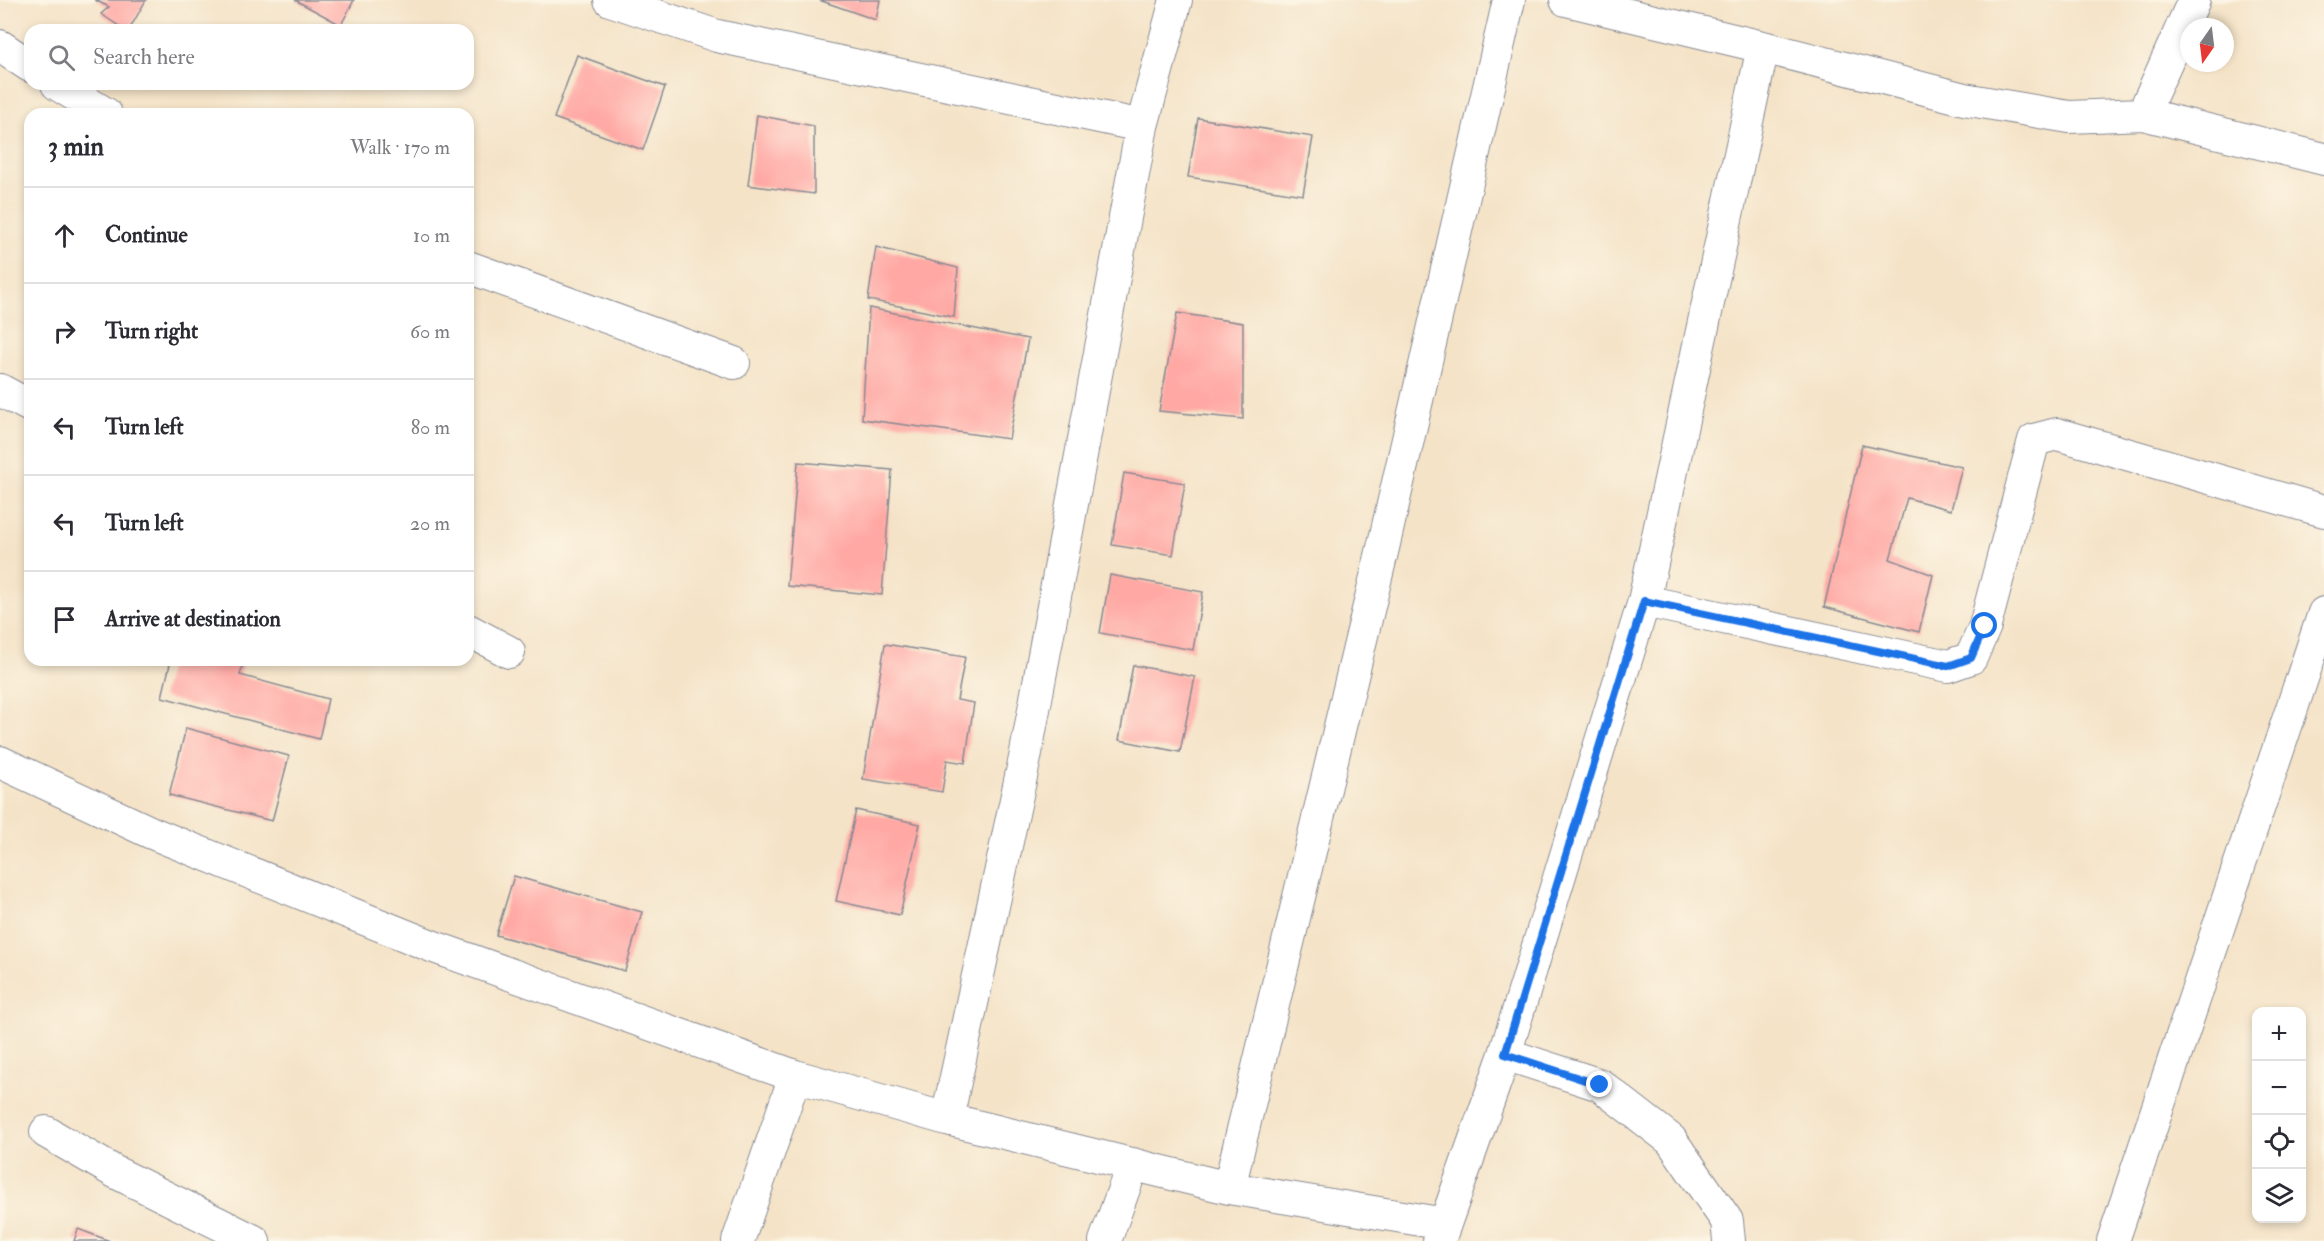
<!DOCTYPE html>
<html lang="en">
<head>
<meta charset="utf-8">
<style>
	:root { --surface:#fff; --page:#f7f7f7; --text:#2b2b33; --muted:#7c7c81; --line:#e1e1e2 }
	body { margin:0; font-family:"IM FELL Double Pica",serif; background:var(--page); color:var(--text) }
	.controls { position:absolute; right:18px; bottom:18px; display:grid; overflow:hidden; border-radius:12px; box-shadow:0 3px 9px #0003 }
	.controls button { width:54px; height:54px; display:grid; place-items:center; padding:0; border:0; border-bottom:2px solid var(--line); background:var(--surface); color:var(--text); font:30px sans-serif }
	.compass { position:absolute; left:2180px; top:18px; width:54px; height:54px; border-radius:50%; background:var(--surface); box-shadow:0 3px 9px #0003; rotate:194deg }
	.stop { position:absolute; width:18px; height:18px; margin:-14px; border:4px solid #1a73e8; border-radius:50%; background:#fff }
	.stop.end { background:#1a73e8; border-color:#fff; box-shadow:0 2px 6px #0008 }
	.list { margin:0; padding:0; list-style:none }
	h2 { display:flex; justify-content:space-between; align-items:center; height:78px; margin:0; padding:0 24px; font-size:26px }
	h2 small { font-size:20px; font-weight:400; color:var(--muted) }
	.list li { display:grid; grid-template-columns:39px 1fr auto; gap:18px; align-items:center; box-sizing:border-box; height:96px; padding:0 24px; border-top:2px solid var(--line) }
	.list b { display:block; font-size:22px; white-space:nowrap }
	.list em { font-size:20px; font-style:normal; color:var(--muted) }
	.icon { flex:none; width:33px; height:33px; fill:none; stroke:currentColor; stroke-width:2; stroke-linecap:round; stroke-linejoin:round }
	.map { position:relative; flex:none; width:2324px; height:1241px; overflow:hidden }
	.search { position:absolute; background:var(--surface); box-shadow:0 3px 9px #0003; left:24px; top:24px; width:450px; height:66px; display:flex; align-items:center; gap:15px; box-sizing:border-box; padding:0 21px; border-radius:18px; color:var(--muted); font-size:22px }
	.panel { position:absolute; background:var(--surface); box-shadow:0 3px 9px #0003; left:24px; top:108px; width:450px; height:558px; border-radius:18px }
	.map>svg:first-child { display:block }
	.building { fill:#ffa8a4 }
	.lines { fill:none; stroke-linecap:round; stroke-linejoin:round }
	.street-casing { stroke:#888992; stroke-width:34 }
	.street { stroke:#fff; stroke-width:32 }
	.route { stroke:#1a73e8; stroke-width:8 }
</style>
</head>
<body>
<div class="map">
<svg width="2324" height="1241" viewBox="0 0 2324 1241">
	<rect width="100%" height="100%" fill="#fcf5e5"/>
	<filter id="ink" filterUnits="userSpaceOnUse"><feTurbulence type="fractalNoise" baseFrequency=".0167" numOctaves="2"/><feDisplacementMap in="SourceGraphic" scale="12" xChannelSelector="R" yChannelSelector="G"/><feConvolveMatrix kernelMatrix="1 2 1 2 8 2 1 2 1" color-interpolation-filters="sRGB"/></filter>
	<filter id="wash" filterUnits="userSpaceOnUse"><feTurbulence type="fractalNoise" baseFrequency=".008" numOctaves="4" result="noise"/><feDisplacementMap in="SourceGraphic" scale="24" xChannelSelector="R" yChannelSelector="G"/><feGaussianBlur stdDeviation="1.35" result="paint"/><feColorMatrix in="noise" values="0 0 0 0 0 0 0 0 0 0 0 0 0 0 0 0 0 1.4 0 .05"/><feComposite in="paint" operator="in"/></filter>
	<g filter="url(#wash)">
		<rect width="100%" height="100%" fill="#f4e3c7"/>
		<g id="blocks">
			<path class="building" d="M95,0H146L129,30H125L101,14L109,7Z
				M295,0H354L341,25Z
				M819,0H880L876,20Z
				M577,55L665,87L643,150L554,118Z
				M757,115L814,126V194L748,185Z
				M1198,118L1313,137L1303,195L1188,177Z
				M876,247L958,268L954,317L868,300Z
				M869,308L1028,339L1009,439L862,419Z
				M1177,313L1243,323V419L1159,411Z
				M1862,445L1962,467L1951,510L1907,498L1890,559L1933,575L1919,632L1824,607Z
				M798,462L892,470L882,595L787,586Z
				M1124,473L1185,483L1173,555L1112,545Z
				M1110,575L1203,592L1193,650L1100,633Z
				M885,644L965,657L957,700L974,703L965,763L947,760L942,792L863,779Z
				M171,660H244L240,675L328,699L319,739L162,697Z
				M1133,665L1195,677L1180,752L1119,740Z
				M186,728L289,756L272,821L169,795Z
				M856,810L920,824L900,915L836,901Z
				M514,876L642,912L625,971L496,935Z
				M78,1229L110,1241H74Z"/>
		</g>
	</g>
	<g filter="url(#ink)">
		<use href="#blocks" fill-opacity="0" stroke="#888992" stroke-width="1.5"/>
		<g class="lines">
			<defs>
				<path id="street" d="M610,0L717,36L1142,126
					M1566,0L1763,47L1964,99L2069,117L2143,114L2324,159
					M0,46L30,66
					M57,84L106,114
					M2143,114L2194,0
					M468,267L734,363
					M0,390L30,406
					M1644,601L1948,666L1971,658L1985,626L2034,440L2057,434L2324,511
					M468,630L509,652
					M0,762L152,833L434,947L795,1076L947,1119L1229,1188L1445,1224
					M1505,1054L1600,1085L1671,1140L1727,1221L1729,1241
					M947,1119L1025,758L1142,126L1176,0
					M46,1132L115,1172L254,1241
					M1229,1188L1383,548L1509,0
					M738,1241L795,1076
					M1105,1241L1133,1164
					M1439,1241L1505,1054L1644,601L1763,47
					M2113,1241L2324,613"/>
			</defs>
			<use href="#street" class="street-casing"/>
			<use href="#street" class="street"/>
		</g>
	</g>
	<g class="lines" filter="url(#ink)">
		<path class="route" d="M1600,1085L1505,1054L1644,601L1948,666L1971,658L1985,626"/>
	</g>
</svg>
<div class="controls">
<button>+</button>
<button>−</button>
<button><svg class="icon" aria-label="locate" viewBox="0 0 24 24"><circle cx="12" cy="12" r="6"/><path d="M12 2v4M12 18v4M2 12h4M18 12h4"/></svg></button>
<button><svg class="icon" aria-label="layers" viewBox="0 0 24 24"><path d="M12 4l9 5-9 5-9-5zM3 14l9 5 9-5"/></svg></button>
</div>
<svg class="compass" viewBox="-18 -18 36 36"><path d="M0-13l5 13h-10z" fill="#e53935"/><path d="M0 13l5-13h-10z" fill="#7c7c81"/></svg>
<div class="stop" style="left:1985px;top:626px"></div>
<div class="stop end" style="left:1600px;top:1085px"></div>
<div class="search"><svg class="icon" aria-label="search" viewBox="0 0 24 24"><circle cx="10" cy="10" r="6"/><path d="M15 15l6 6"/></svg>Search here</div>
<section class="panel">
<h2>3 min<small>Walk · 170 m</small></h2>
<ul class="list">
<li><svg class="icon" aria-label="ahead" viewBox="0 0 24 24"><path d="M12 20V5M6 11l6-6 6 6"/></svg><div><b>Continue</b></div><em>10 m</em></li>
<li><svg class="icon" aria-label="right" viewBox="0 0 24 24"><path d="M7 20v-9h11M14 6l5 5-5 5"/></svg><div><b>Turn right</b></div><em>60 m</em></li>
<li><svg class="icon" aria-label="left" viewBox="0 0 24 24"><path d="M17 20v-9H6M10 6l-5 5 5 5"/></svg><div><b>Turn left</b></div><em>80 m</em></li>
<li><svg class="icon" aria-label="left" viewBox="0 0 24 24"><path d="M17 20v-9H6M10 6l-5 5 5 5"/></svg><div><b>Turn left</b></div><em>20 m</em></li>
<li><svg class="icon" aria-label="arrive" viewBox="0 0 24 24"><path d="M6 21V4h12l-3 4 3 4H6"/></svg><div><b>Arrive at destination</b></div></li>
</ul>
</section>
</div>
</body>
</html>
